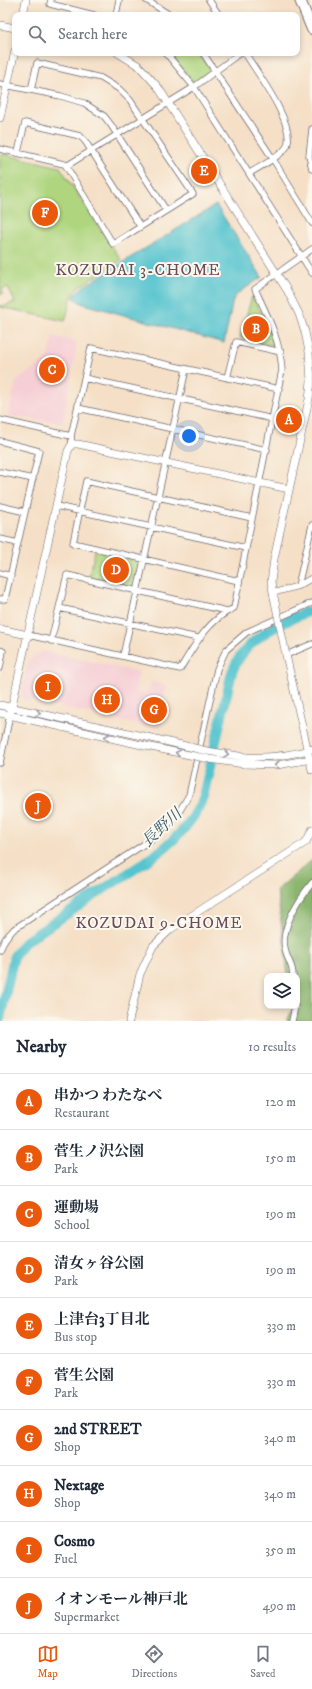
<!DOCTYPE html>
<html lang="en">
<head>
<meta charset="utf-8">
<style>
	:root { --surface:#fff; --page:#f6f6f7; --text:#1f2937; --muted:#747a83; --line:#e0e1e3; --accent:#ea580c }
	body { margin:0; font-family:"IM FELL DW Pica","Noto Serif JP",serif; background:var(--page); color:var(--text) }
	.controls { position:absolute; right:12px; bottom:12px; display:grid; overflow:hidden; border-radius:8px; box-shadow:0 2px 6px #0003 }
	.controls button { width:36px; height:36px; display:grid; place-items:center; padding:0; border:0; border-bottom:1px solid var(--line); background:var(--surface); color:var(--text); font:20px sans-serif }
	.you { position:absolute; left:189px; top:436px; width:14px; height:14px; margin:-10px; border:3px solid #fff; border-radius:50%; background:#1a73e8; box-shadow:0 0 0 6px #1a73e833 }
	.badge { display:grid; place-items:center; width:26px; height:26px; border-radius:50%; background:var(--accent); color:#fff; font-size:13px; font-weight:700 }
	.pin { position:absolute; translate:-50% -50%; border:2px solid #fff; box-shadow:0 1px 4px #0006 }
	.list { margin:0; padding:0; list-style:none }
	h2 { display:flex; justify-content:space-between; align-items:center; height:52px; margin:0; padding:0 16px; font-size:17px }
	h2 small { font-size:13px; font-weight:400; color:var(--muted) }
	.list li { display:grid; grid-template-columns:26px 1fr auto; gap:12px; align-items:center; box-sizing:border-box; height:56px; padding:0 16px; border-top:1px solid var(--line) }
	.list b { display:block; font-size:15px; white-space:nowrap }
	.list p { margin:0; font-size:13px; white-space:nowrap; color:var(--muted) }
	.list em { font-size:13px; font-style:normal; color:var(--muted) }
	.icon { flex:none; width:22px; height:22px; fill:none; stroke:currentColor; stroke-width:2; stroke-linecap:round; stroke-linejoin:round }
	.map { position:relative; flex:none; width:312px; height:1021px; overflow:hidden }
	.search { position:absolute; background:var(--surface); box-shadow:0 2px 6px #0003; left:12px; right:12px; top:12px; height:44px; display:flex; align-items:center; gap:10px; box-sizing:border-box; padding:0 14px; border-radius:8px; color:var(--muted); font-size:15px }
	.sheet { height:612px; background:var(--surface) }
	nav { display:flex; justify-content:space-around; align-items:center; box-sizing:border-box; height:56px; border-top:1px solid var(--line); background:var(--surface); font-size:11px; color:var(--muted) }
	nav a { display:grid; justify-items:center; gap:2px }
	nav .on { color:var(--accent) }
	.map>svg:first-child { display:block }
	.built { fill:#f6cfd6 }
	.green { fill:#afd57f; stroke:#687c5d }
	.forest { fill:#8bb66e; stroke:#566c54 }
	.water { fill:#57c4cf; stroke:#3c7385 }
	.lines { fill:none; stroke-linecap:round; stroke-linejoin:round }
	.river { stroke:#57c4cf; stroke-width:10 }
	.minor-casing { stroke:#6c646c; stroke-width:7 }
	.tertiary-casing { stroke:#6c646c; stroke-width:8 }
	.motorway-casing { stroke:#6c646c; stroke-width:12 }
	.minor { stroke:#fff; stroke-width:5.5 }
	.tertiary { stroke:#fff; stroke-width:7 }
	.motorway { stroke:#fff; stroke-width:10 }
	.tertiary-bridge-casing { stroke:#6c646c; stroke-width:8; stroke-linecap:butt }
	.tertiary-bridge { stroke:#fff; stroke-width:7 }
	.oneway { stroke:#9c9ca7 }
	.labels { text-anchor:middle; stroke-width:4; stroke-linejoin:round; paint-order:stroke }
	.neighbourhood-label { font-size:16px; letter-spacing:1px; fill:#6a4c5c; stroke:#fbf7ec }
	.water-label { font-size:16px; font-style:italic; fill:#355b6f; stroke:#fbf7ec }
</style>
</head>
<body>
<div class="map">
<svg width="312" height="1021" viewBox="0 0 312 1021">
	<rect width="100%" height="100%" fill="#fbf7ec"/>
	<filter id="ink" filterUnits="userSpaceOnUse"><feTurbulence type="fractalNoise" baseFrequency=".025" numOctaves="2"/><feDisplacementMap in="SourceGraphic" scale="8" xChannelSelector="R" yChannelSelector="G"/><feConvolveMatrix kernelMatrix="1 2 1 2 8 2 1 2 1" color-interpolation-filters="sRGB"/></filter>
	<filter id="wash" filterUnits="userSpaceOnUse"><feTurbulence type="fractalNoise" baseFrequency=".012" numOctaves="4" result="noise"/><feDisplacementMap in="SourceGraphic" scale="16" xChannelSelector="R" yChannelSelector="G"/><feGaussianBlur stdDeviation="0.9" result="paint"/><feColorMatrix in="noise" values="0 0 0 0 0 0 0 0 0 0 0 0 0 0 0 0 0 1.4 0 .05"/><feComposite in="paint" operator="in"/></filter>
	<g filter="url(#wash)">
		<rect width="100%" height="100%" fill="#f5e0c7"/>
		<path class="built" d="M53,336L77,342L63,423L8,416L16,381L48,358Z
			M43,651L139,672L135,693H144L149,690L152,681L166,686L161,728L140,725L23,699L21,695L28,661Z"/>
		<path class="green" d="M169,53H199L212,71L195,82L192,81Z
			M3,154L60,167L121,260L79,287L72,296L65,321L0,307V305L4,306L15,302L8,287L2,289L3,294H0V156Z
			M252,296L265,319L275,346L240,338Z
			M95,550L142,561L136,589L89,578Z"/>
		<path class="forest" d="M312,860V1021H287L293,1008L297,1006V976H288L277,890Z"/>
		<path class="water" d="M216,205L262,277L237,294L233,300L224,343L81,303L73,297L81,288Z"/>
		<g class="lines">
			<path class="river" d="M0,1019L14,956L25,942C51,924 78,907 104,889C140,865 187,841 203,797L232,672C245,638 280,623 312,610"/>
		</g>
	</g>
	<g filter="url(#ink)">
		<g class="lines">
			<defs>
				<path id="minor" d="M51,0L50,4L94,15
					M146,0L170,15
					M209,0L219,15
					M116,15L119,0
					M166,53L194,87L312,273
					M203,53L273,159L312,223
					M245,53C257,73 296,124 287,146C282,156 259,167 250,173
					M0,84L61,96L84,103L104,116L111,125L166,210
					M31,90L37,63L101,78L119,89L130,100L193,194L113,244L66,166L68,165
					M312,129L309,156L312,169
					M0,149L68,165L194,87L240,53
					M18,152L25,123L80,136L85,141L140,226
					M84,378L273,419
					M227,378L236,342L281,352
					M78,408L267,450
					M0,420L71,436
					M0,441L39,451L5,599H0
					M72,444L71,436L91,348L279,389
					M0,472L33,479
					M0,506L25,512
					M56,506L246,548
					M0,539L18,543
					M0,573L11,576
					M239,581L73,543L86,481L252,518
					M298,586L312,525
					M273,593L298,586L312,578
					M59,608L198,638
					M28,635L180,669C194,646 208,620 234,608L282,370C280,339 268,317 255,289L312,249
					M51,641L67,575L227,611
					M0,650L3,651L0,668
					M286,655L312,644
					M123,656L186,369
					M0,763L10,715
					M0,950L5,939L14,929L155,837L176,817L189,795L217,669L226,650L247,632L312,603
					M293,976C293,965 289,963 286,953C278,931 298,900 312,883
					M292,1021L295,1006"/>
				<path id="tertiary" d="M23,15L26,0
					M0,25L15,28
					M118,53L139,66L158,87L287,290L299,314L305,332L309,352L311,381L309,399L274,559L271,582L274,597
					M0,118L15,51
					M0,629L28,635
					M286,655L312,770
					M0,705L147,737
					M0,713L146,746
					M10,715L68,451L72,444H78L289,489
					M245,757C268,758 289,756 312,749
					M244,764L277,765L312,759
					M129,1021L140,974L153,946L171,929L306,842L312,830"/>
				<path id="motorway" d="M300,0L312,29"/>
			</defs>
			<use href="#minor" class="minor-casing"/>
			<use href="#tertiary" class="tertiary-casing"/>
			<use href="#motorway" class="motorway-casing"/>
			<use href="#minor" class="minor"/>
			<use href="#tertiary" class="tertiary"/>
			<use href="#motorway" class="motorway"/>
			<defs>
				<path id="tertiary-bridge" d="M274,597L286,655
					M147,737L207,751L245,757
					M146,746L209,759L244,764"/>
			</defs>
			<use href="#tertiary-bridge" class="tertiary-bridge-casing"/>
			<use href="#tertiary-bridge" class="tertiary-bridge"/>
		</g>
		<defs><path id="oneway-chevron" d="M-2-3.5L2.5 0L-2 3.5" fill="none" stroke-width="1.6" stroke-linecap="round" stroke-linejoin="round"/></defs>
		<g class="oneway">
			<use href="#oneway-chevron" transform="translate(38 713) rotate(13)"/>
			<use href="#oneway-chevron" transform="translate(107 737) rotate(-167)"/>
			<use href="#oneway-chevron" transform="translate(178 753) rotate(-168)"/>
			<use href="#oneway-chevron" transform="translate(226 754) rotate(9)"/>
			<use href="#oneway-chevron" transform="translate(277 765) rotate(177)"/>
		</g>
	</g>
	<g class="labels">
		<g class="neighbourhood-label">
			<text x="138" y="275">KOZUDAI 3-CHOME</text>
			<text x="159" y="928">KOZUDAI 9-CHOME</text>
		</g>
		<g class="water-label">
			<text transform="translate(161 827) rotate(-43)" y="6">長野川</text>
		</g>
	</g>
</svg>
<div class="controls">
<button><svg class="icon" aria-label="layers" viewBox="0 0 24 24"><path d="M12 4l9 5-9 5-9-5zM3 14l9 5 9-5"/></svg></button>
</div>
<div class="you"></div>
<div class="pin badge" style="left:289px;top:420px">A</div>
<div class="pin badge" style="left:256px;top:329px">B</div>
<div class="pin badge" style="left:52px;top:370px">C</div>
<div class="pin badge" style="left:116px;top:570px">D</div>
<div class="pin badge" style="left:204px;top:171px">E</div>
<div class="pin badge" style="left:45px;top:213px">F</div>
<div class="pin badge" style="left:154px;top:710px">G</div>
<div class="pin badge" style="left:107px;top:700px">H</div>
<div class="pin badge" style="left:48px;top:687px">I</div>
<div class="pin badge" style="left:38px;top:806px">J</div>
<div class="search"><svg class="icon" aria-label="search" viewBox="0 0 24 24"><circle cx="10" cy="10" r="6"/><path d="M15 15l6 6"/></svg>Search here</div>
</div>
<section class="sheet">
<h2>Nearby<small>10 results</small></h2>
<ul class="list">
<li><span class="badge">A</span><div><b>串かつ わたなべ</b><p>Restaurant</p></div><em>120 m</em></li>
<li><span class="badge">B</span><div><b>菅生ノ沢公園</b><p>Park</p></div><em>150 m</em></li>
<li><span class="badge">C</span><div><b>運動場</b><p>School</p></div><em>190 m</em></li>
<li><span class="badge">D</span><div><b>清女ヶ谷公園</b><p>Park</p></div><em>190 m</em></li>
<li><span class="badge">E</span><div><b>上津台3丁目北</b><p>Bus stop</p></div><em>330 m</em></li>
<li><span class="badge">F</span><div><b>菅生公園</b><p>Park</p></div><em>330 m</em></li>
<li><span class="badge">G</span><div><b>2nd STREET</b><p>Shop</p></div><em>340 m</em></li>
<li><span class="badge">H</span><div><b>Nextage</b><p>Shop</p></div><em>340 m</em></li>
<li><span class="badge">I</span><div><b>Cosmo</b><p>Fuel</p></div><em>350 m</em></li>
<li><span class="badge">J</span><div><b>イオンモール神戸北</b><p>Supermarket</p></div><em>490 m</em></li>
</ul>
</section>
<nav>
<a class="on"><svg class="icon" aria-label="map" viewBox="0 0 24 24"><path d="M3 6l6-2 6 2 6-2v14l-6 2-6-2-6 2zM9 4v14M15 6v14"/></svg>Map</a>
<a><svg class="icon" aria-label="directions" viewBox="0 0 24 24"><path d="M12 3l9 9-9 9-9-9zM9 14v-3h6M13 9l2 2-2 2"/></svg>Directions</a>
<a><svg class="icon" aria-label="saved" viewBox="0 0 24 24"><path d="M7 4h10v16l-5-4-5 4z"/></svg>Saved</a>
</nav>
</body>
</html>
